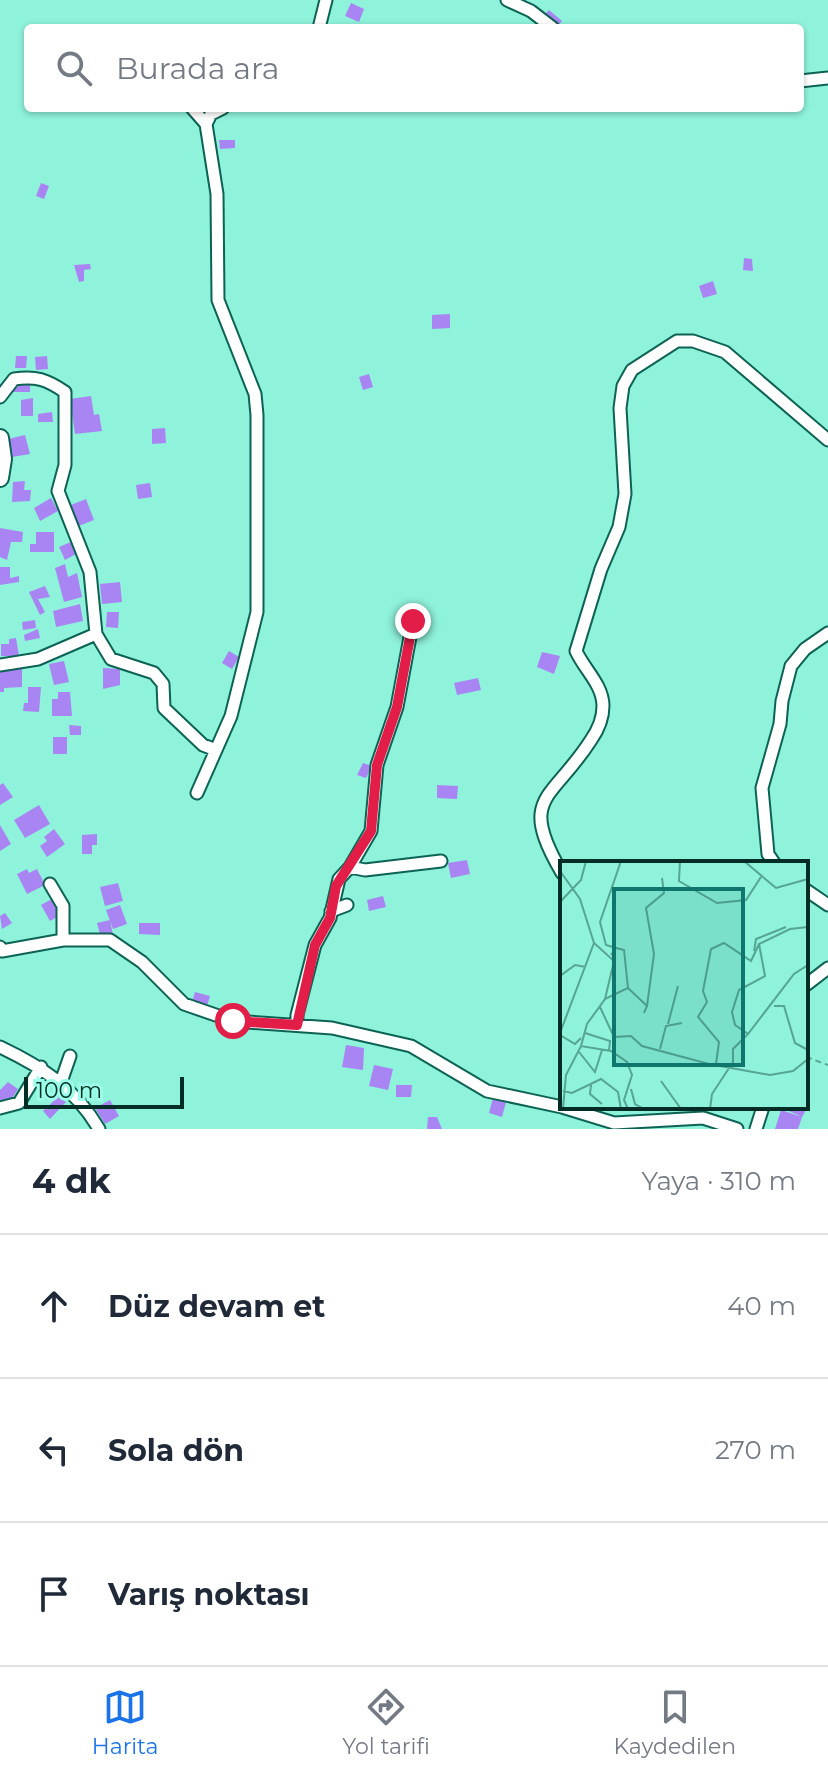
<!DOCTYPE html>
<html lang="tr">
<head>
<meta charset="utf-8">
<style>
	:root { --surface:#fff; --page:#f2f2f3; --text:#1f2937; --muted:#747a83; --line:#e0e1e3; --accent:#1a73e8 }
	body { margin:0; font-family:Montserrat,sans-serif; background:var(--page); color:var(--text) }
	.scale { position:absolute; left:24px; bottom:20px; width:160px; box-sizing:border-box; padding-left:8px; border:4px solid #002e26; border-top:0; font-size:22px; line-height:28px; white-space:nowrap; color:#002e26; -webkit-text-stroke:6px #9cffe8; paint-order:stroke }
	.stop { position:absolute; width:24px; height:24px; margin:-18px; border:6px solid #e11d48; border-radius:50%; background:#fff }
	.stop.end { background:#e11d48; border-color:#fff; box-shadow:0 2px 8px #0008 }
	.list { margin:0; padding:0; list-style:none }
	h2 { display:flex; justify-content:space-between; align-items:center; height:104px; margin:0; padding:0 32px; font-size:34px }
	h2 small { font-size:26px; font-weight:400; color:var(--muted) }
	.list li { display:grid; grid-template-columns:52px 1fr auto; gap:24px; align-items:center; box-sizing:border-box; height:144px; padding:0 32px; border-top:2px solid var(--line) }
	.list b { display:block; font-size:30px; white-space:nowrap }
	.list em { font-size:26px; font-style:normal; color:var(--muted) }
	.icon { flex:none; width:44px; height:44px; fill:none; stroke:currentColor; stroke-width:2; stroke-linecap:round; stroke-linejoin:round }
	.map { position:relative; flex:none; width:828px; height:1129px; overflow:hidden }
	.search { position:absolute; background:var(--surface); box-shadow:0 2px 6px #0004; left:24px; right:24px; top:24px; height:88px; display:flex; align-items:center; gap:20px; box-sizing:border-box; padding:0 28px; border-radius:8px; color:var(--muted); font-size:30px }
	.sheet { height:536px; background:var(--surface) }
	nav { display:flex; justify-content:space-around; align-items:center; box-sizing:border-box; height:112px; border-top:2px solid var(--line); background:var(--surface); font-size:22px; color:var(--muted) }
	nav a { display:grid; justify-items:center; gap:4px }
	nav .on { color:var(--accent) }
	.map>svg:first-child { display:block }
	.building { fill:#a985f3 }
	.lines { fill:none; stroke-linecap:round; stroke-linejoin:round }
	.minor-casing { stroke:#0c6354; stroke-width:15 }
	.secondary-casing { stroke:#0c6354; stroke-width:20 }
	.path { stroke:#59a897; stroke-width:2; stroke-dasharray:6 4; stroke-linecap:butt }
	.minor { stroke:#fff; stroke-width:11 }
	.secondary { stroke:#fff; stroke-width:16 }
	.route { stroke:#e11d48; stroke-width:10 }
	.inset-road { fill:none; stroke:#56a493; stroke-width:2 }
	.view { fill:#0f766e; fill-opacity:0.15; stroke:#0f766e; stroke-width:4 }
	.inset-edge { fill:none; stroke:#002e26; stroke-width:4 }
</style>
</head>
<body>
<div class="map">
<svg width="828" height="1129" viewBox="0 0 828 1129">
	<rect width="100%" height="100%" fill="#8ff2db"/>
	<path class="building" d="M351,3L364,9L359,22L345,16Z
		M549,10L562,21L557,27L544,15Z
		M219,140H235V148L220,149Z
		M41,183L49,186L44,199L36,196Z
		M744,258L752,259L753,271L743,270Z
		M90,264L91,269L84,270V281L79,282L74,265Z
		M713,281L717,294L703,298L699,286Z
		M450,314V328L432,329V315Z
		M16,356H27L26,368H15Z
		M47,356L48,369L36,370L35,357Z
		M369,374L373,387L363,390L359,377Z
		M30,382V392H10V383Z
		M91,396L94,415L99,414L102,431L75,434L70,399Z
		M33,398V416H21V400Z
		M52,412L53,422H38V414Z
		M165,428L166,443L152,444V429Z
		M25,435L30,454L12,457L8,439Z
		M25,481L24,490H31L30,501L12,502L13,482Z
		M150,483L152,497L138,499L136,485Z
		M51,498L58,511L40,521L34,508Z
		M86,499L94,520L76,527L71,505Z
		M0,528L23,532L22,542H11L7,560L0,557Z
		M36,532H54V552H30V544H36Z
		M71,542L76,554L65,560L59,547Z
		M65,564L68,577L77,573L82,597L64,602L55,568Z
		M0,567H10V578L19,576V582L0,585Z
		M120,582L122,602L102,604L100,584Z
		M45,586L50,597L38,599L45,612L40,615L29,592Z
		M80,604L83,621L56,627L53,611Z
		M107,612H119L118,628L106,627Z
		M35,620L36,628L23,630L22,622Z
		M38,629L40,638L25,641L24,635Z
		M16,638L19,656H1V644H9V639Z
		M229,651L239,657L232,669L222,663Z
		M542,652L560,656L554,674L537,667Z
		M64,661L69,682L54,685L49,664Z
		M22,666V687L4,688V692H0V668Z
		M103,668L120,669V685L103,689Z
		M478,678L481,690L457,695L454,683Z
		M28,687H41L39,712L23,711L24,703H28Z
		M58,692H70L72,716H52V699H58Z
		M69,725L81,726V735H70Z
		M53,737H67V754H53Z
		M363,763L372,766L366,778L357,775Z
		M3,783L13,797L0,805V785Z
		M437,785L458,786L457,799L437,798Z
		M39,805L50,824L25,838L14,820Z
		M0,825L11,844L0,851Z
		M54,829L65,844L47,857L40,846L47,841L44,837Z
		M97,834V845H92V854H82V835Z
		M467,860L470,874L451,878L448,863Z
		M27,869L29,873L37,869L45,885L27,894L17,874Z
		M118,883L123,901L105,906L100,887Z
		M383,896L386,907L369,911L367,900Z
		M52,899L61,915L50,921L41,905Z
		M120,905L127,924L113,929L106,910Z
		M5,913L12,923L2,929L0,916Z
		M110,920L113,935L101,938L97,923Z
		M139,923H160V935L139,934Z
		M195,992L210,996L207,1006L192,1002Z
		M346,1045L364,1048L363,1070L342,1067Z
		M374,1065L393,1069L388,1090L369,1086Z
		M8,1082L18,1089L11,1100L0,1101V1090Z
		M396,1085H412L411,1097H396Z
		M59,1096L66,1102L50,1119L43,1111Z
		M493,1098L506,1102L502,1117L489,1113Z
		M110,1100L119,1116L105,1124L95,1108Z
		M791,1107H801L806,1110L802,1117L789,1111Z
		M781,1110L802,1117L798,1129H775Z
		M428,1117H437L442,1129H427Z"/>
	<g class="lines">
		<defs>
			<path id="minor" d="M507,0L531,11L553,28
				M319,28L326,0
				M800,81L828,78
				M192,108L206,124
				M0,397L14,379C36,376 46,379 65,392V465L58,491L90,572L96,634L38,659L0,665
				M96,634L111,659L154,673L163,684L164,708L203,745L216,750L197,793
				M216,750L231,716L257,612V415L255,394L218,300L217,194L206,124L211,114L223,108
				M774,863L768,854L762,788L780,724L782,701L791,666L805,649L828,633
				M350,867L371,831L377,765L397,707L413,621
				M562,873C517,796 552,801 591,740C598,730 603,719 603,706C603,685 584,669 576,651L601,569L619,527L625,494L620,408L623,386L632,370L677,341H693L725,352L828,440
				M50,884L63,906V940
				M806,890L828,905
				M331,911L347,905
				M0,947L2,951L63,940H110L142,962L184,1004L233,1021L332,1028L411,1046L487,1091L562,1107
				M806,985L828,968
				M297,1025V1015L315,945L330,918L339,879L350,867L365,870L441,861
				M0,1047C42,1067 75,1088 99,1129
				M61,1082L70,1056
				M562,1107L614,1123L703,1118L737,1129
				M0,1108L19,1103L41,1067
				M756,1129L763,1107"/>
			<path id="secondary" d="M0,438L3,459L0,478"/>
		</defs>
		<use href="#minor" class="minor-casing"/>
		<use href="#secondary" class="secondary-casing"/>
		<path class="path" d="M806,1057L828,1065"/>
		<use href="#minor" class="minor"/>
		<use href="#secondary" class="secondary"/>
	</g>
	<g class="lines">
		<path class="route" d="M233,1021L297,1025L315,945L330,918L336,886L371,831L377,765L397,707L413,621"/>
	</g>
	<g transform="translate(560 861)">
		<rect width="248" height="248" fill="#8ff2db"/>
		<path class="inset-road" d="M120,0L119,20L157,42L186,39L201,16M184,0L216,27L248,18M0,10L20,38L34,82L54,100L45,138L27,163L21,185M0,41L21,19L26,0M56,87L46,84L40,61L61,0M194,90L196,78L226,66M0,115L15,104L26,106M68,127L87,145L84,152M45,138L68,127L64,89L56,87L51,94M87,145L94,93L86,47L104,32L102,17M214,145H224L235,182L248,189M40,146L54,176L71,175L82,185L149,203L210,214L233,210L248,198M108,163L118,125M0,172L34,82M25,172L50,180L49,190M188,173L234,113L248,104M0,174L15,183L21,177M100,188L106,165L122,162M19,191L35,211L42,189M156,203L159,181L138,156L147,141L143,130L151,88L164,82L191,100L199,83M101,220L121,248M31,224L30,233L42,243M71,228L75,243L84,248M3,230L12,232L41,218L58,231L61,248M3,248L6,214L21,185L51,190L67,201L72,214L64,239L68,248M150,248L152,233L173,201V188L188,173L175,164L172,151L179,129L205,115L199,83L230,68L248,66"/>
		<path class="view" d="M54,28H183V204H54Z"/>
		<rect width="248" height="248" class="inset-edge"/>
	</g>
</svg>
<div class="scale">100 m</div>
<div class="stop" style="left:233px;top:1021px"></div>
<div class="stop end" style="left:413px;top:621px"></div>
<div class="search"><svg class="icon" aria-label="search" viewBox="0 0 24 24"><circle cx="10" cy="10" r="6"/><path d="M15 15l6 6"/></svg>Burada ara</div>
</div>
<section class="sheet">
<h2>4 dk<small>Yaya · 310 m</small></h2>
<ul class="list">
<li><svg class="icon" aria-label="ahead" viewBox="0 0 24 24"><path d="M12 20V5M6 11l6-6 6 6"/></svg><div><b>Düz devam et</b></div><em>40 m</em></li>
<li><svg class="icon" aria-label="left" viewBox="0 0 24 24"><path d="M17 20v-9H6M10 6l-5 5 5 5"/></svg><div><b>Sola dön</b></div><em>270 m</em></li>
<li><svg class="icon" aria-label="arrive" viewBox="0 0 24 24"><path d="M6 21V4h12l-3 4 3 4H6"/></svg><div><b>Varış noktası</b></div></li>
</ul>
</section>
<nav>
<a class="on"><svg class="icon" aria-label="map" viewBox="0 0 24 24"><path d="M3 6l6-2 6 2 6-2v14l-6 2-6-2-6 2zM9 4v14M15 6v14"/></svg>Harita</a>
<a><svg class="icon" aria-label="directions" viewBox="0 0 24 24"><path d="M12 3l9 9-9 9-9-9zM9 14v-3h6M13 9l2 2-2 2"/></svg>Yol tarifi</a>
<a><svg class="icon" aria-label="saved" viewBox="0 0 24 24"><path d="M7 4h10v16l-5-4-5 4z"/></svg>Kaydedilen</a>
</nav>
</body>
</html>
